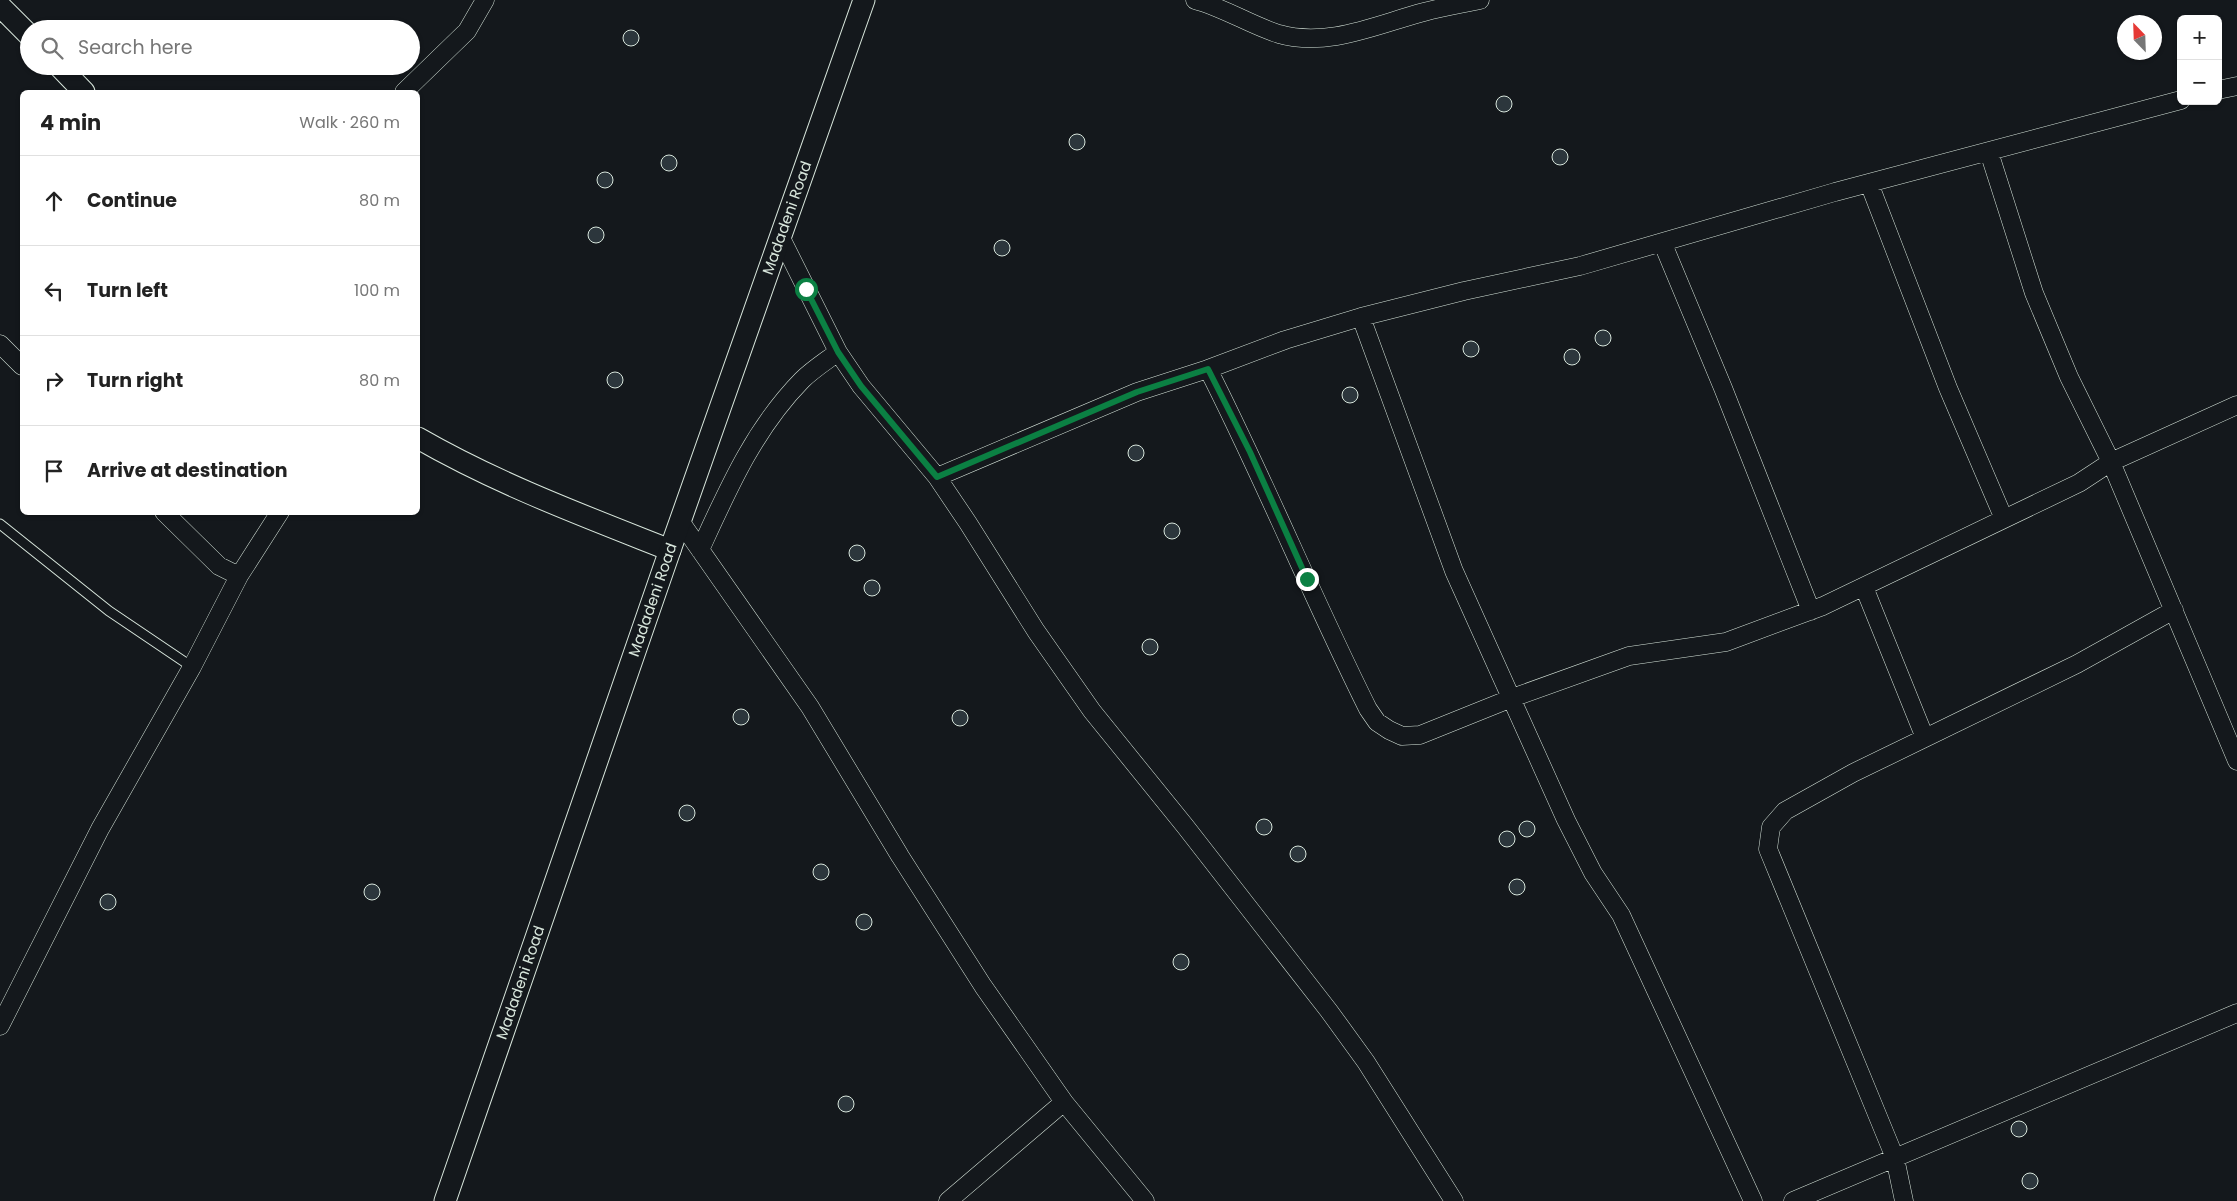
<!DOCTYPE html>
<html lang="en">
<head>
<meta charset="utf-8">
<style>
	:root { --surface:#fff; --page:#f6f6f6; --text:#222; --muted:#767676; --line:#e0e0e0 }
	body { margin:0; font-family:Poppins,sans-serif; background:var(--page); color:var(--text) }
	.controls { position:absolute; right:15px; top:15px; display:grid; overflow:hidden; border-radius:8px; box-shadow:0 1px 4px #0004 }
	.controls button { width:45px; height:45px; display:grid; place-items:center; padding:0; border:0; border-bottom:1px solid var(--line); background:var(--surface); color:var(--text); font:25px sans-serif }
	.compass { position:absolute; left:2117px; top:15px; width:45px; height:45px; border-radius:50%; background:var(--surface); box-shadow:0 1px 4px #0004; rotate:337deg }
	.stop { position:absolute; width:15px; height:15px; margin:-11px; border:4px solid #0b8043; border-radius:50%; background:#fff }
	.stop.end { background:#0b8043; border-color:#fff; box-shadow:0 1px 5px #0008 }
	.list { margin:0; padding:0; list-style:none }
	h2 { display:flex; justify-content:space-between; align-items:center; height:65px; margin:0; padding:0 20px; font-size:21px }
	h2 small { font-size:16px; font-weight:400; color:var(--muted) }
	.list li { display:grid; grid-template-columns:32px 1fr auto; gap:15px; align-items:center; box-sizing:border-box; height:90px; padding:0 20px; border-top:1px solid var(--line) }
	.list b { display:block; font-size:19px; white-space:nowrap }
	.list em { font-size:16px; font-style:normal; color:var(--muted) }
	.icon { flex:none; width:28px; height:28px; fill:none; stroke:currentColor; stroke-width:2; stroke-linecap:round; stroke-linejoin:round }
	.map { position:relative; flex:none; width:2237px; height:1201px; overflow:hidden }
	.search { position:absolute; background:var(--surface); box-shadow:0 1px 4px #0004; left:20px; top:20px; width:400px; height:55px; display:flex; align-items:center; gap:12px; box-sizing:border-box; padding:0 18px; border-radius:28px; color:var(--muted); font-size:19px }
	.panel { position:absolute; background:var(--surface); box-shadow:0 1px 4px #0004; left:20px; top:90px; width:400px; height:425px; border-radius:8px }
	.map>svg:first-child { display:block }
	.building { fill:#2c363c; stroke:#d8e6dc }
	.lines { fill:none; stroke-linecap:round; stroke-linejoin:round }
	.service-casing { stroke:#d8e6dc; stroke-width:11 }
	.minor-casing { stroke:#d8e6dc; stroke-width:19 }
	.tertiary-casing { stroke:#d8e6dc; stroke-width:23 }
	.service { stroke:#14181c; stroke-width:9 }
	.minor { stroke:#14181c; stroke-width:18 }
	.tertiary { stroke:#14181c; stroke-width:21 }
	.route { stroke:#0b8043; stroke-width:6 }
	.labels { text-anchor:middle; stroke-width:4; stroke-linejoin:round; paint-order:stroke }
	.street-label { font-size:15px; fill:#d8e6dc; stroke:#14181c }
</style>
</head>
<body>
<div class="map">
<svg width="2237" height="1201" viewBox="0 0 2237 1201">
	<rect width="100%" height="100%" fill="#14181c"/>
	<path class="building" d="M623 38a8 8 0 1 1 16 0a8 8 0 1 1-16 0Z
		M1496 104a8 8 0 1 1 16 0a8 8 0 1 1-16 0Z
		M1069 142a8 8 0 1 1 16 0a8 8 0 1 1-16 0Z
		M1552 157a8 8 0 1 1 16 0a8 8 0 1 1-16 0Z
		M661 163a8 8 0 1 1 16 0a8 8 0 1 1-16 0Z
		M597 180a8 8 0 1 1 16 0a8 8 0 1 1-16 0Z
		M588 235a8 8 0 1 1 16 0a8 8 0 1 1-16 0Z
		M994 248a8 8 0 1 1 16 0a8 8 0 1 1-16 0Z
		M1595 338a8 8 0 1 1 16 0a8 8 0 1 1-16 0Z
		M1463 349a8 8 0 1 1 16 0a8 8 0 1 1-16 0Z
		M1564 357a8 8 0 1 1 16 0a8 8 0 1 1-16 0Z
		M607 380a8 8 0 1 1 16 0a8 8 0 1 1-16 0Z
		M1342 395a8 8 0 1 1 16 0a8 8 0 1 1-16 0Z
		M1128 453a8 8 0 1 1 16 0a8 8 0 1 1-16 0Z
		M1164 531a8 8 0 1 1 16 0a8 8 0 1 1-16 0Z
		M849 553a8 8 0 1 1 16 0a8 8 0 1 1-16 0Z
		M864 588a8 8 0 1 1 16 0a8 8 0 1 1-16 0Z
		M1142 647a8 8 0 1 1 16 0a8 8 0 1 1-16 0Z
		M733 717a8 8 0 1 1 16 0a8 8 0 1 1-16 0Z
		M952 718a8 8 0 1 1 16 0a8 8 0 1 1-16 0Z
		M679 813a8 8 0 1 1 16 0a8 8 0 1 1-16 0Z
		M1256 827a8 8 0 1 1 16 0a8 8 0 1 1-16 0Z
		M1519 829a8 8 0 1 1 16 0a8 8 0 1 1-16 0Z
		M1499 839a8 8 0 1 1 16 0a8 8 0 1 1-16 0Z
		M1290 854a8 8 0 1 1 16 0a8 8 0 1 1-16 0Z
		M813 872a8 8 0 1 1 16 0a8 8 0 1 1-16 0Z
		M1509 887a8 8 0 1 1 16 0a8 8 0 1 1-16 0Z
		M364 892a8 8 0 1 1 16 0a8 8 0 1 1-16 0Z
		M100 902a8 8 0 1 1 16 0a8 8 0 1 1-16 0Z
		M856 922a8 8 0 1 1 16 0a8 8 0 1 1-16 0Z
		M1173 962a8 8 0 1 1 16 0a8 8 0 1 1-16 0Z
		M838 1104a8 8 0 1 1 16 0a8 8 0 1 1-16 0Z
		M2011 1129a8 8 0 1 1 16 0a8 8 0 1 1-16 0Z
		M2022 1181a8 8 0 1 1 16 0a8 8 0 1 1-16 0Z"/>
	<g class="lines">
		<defs>
			<path id="service" d="M0,524L109,611L192,667"/>
			<path id="minor" d="M1195,0C1225,8 1250,25 1279,34C1328,48 1378,24 1424,12C1443,7 1461,4 1480,0
				M2218,90L2237,86
				M404,92L467,31L485,0
				M1989,152L2034,293L2069,377L2111,462L2237,761
				M1869,183L1948,388L2004,519
				M780,236L838,352L861,386L937,477L968,523L1036,631L1092,711L1185,826L1329,1011L1366,1062L1454,1201
				M1663,244L1723,388L1811,611
				M1361,317L1454,571L1566,820L1593,873L1621,915L1753,1201
				M0,344L22,366
				M1208,369C1265,481 1312,597 1368,709L1377,722L1389,730L1402,736L1420,735L1512,698L1629,656L1726,642L1823,606L2079,483L2111,462L2237,405
				M937,477L1137,392L1208,369L1285,340L1361,317L1464,291L1580,266L1835,192L2181,100
				M164,512L219,566L239,576
				M680,521L810,707L900,856L983,986L1064,1102L1145,1201
				M700,550C728,489 754,429 802,380C812,370 826,361 838,352
				M1864,587L1925,738L1853,773L1785,811L1771,827L1768,849L1895,1158L1904,1201
				M1925,738L2077,664L2174,610
				M0,1026L100,829L192,667L239,576L280,512
				M948,1201L1064,1102
				M1793,1201L2237,1013"/>
			<g id="tertiary">
				<path d="M0,6L29,35"/>
				<path d="M59,66L84,92"/>
				<path d="M418,438C498,484 584,516 670,550"/>
				<path id="s1" d="M445,1201L670,550L864,0"/>
			</g>
		</defs>
		<use href="#service" class="service-casing"/>
		<use href="#minor" class="minor-casing"/>
		<use href="#tertiary" class="tertiary-casing"/>
		<use href="#service" class="service"/>
		<use href="#minor" class="minor"/>
		<use href="#tertiary" class="tertiary"/>
	</g>
	<g class="lines">
		<path class="route" d="M806,289L838,352L861,386L937,477L1137,392L1208,369L1250,452L1307,579"/>
	</g>
	<g class="labels">
		<g class="street-label">
			<text dy="5" stroke="none"><textPath href="#s1" startOffset="1041">Madadeni Road</textPath></text>
			<text dy="5" stroke="none"><textPath href="#s1" startOffset="636">Madadeni Road</textPath></text>
			<text dy="5" stroke="none"><textPath href="#s1" startOffset="231">Madadeni Road</textPath></text>
		</g>
	</g>
</svg>
<div class="controls">
<button>+</button>
<button>−</button>
</div>
<svg class="compass" viewBox="-18 -18 36 36"><path d="M0-13l5 13h-10z" fill="#e53935"/><path d="M0 13l5-13h-10z" fill="#767676"/></svg>
<div class="stop" style="left:806px;top:289px"></div>
<div class="stop end" style="left:1307px;top:579px"></div>
<div class="search"><svg class="icon" aria-label="search" viewBox="0 0 24 24"><circle cx="10" cy="10" r="6"/><path d="M15 15l6 6"/></svg>Search here</div>
<section class="panel">
<h2>4 min<small>Walk · 260 m</small></h2>
<ul class="list">
<li><svg class="icon" aria-label="ahead" viewBox="0 0 24 24"><path d="M12 20V5M6 11l6-6 6 6"/></svg><div><b>Continue</b></div><em>80 m</em></li>
<li><svg class="icon" aria-label="left" viewBox="0 0 24 24"><path d="M17 20v-9H6M10 6l-5 5 5 5"/></svg><div><b>Turn left</b></div><em>100 m</em></li>
<li><svg class="icon" aria-label="right" viewBox="0 0 24 24"><path d="M7 20v-9h11M14 6l5 5-5 5"/></svg><div><b>Turn right</b></div><em>80 m</em></li>
<li><svg class="icon" aria-label="arrive" viewBox="0 0 24 24"><path d="M6 21V4h12l-3 4 3 4H6"/></svg><div><b>Arrive at destination</b></div></li>
</ul>
</section>
</div>
</body>
</html>
